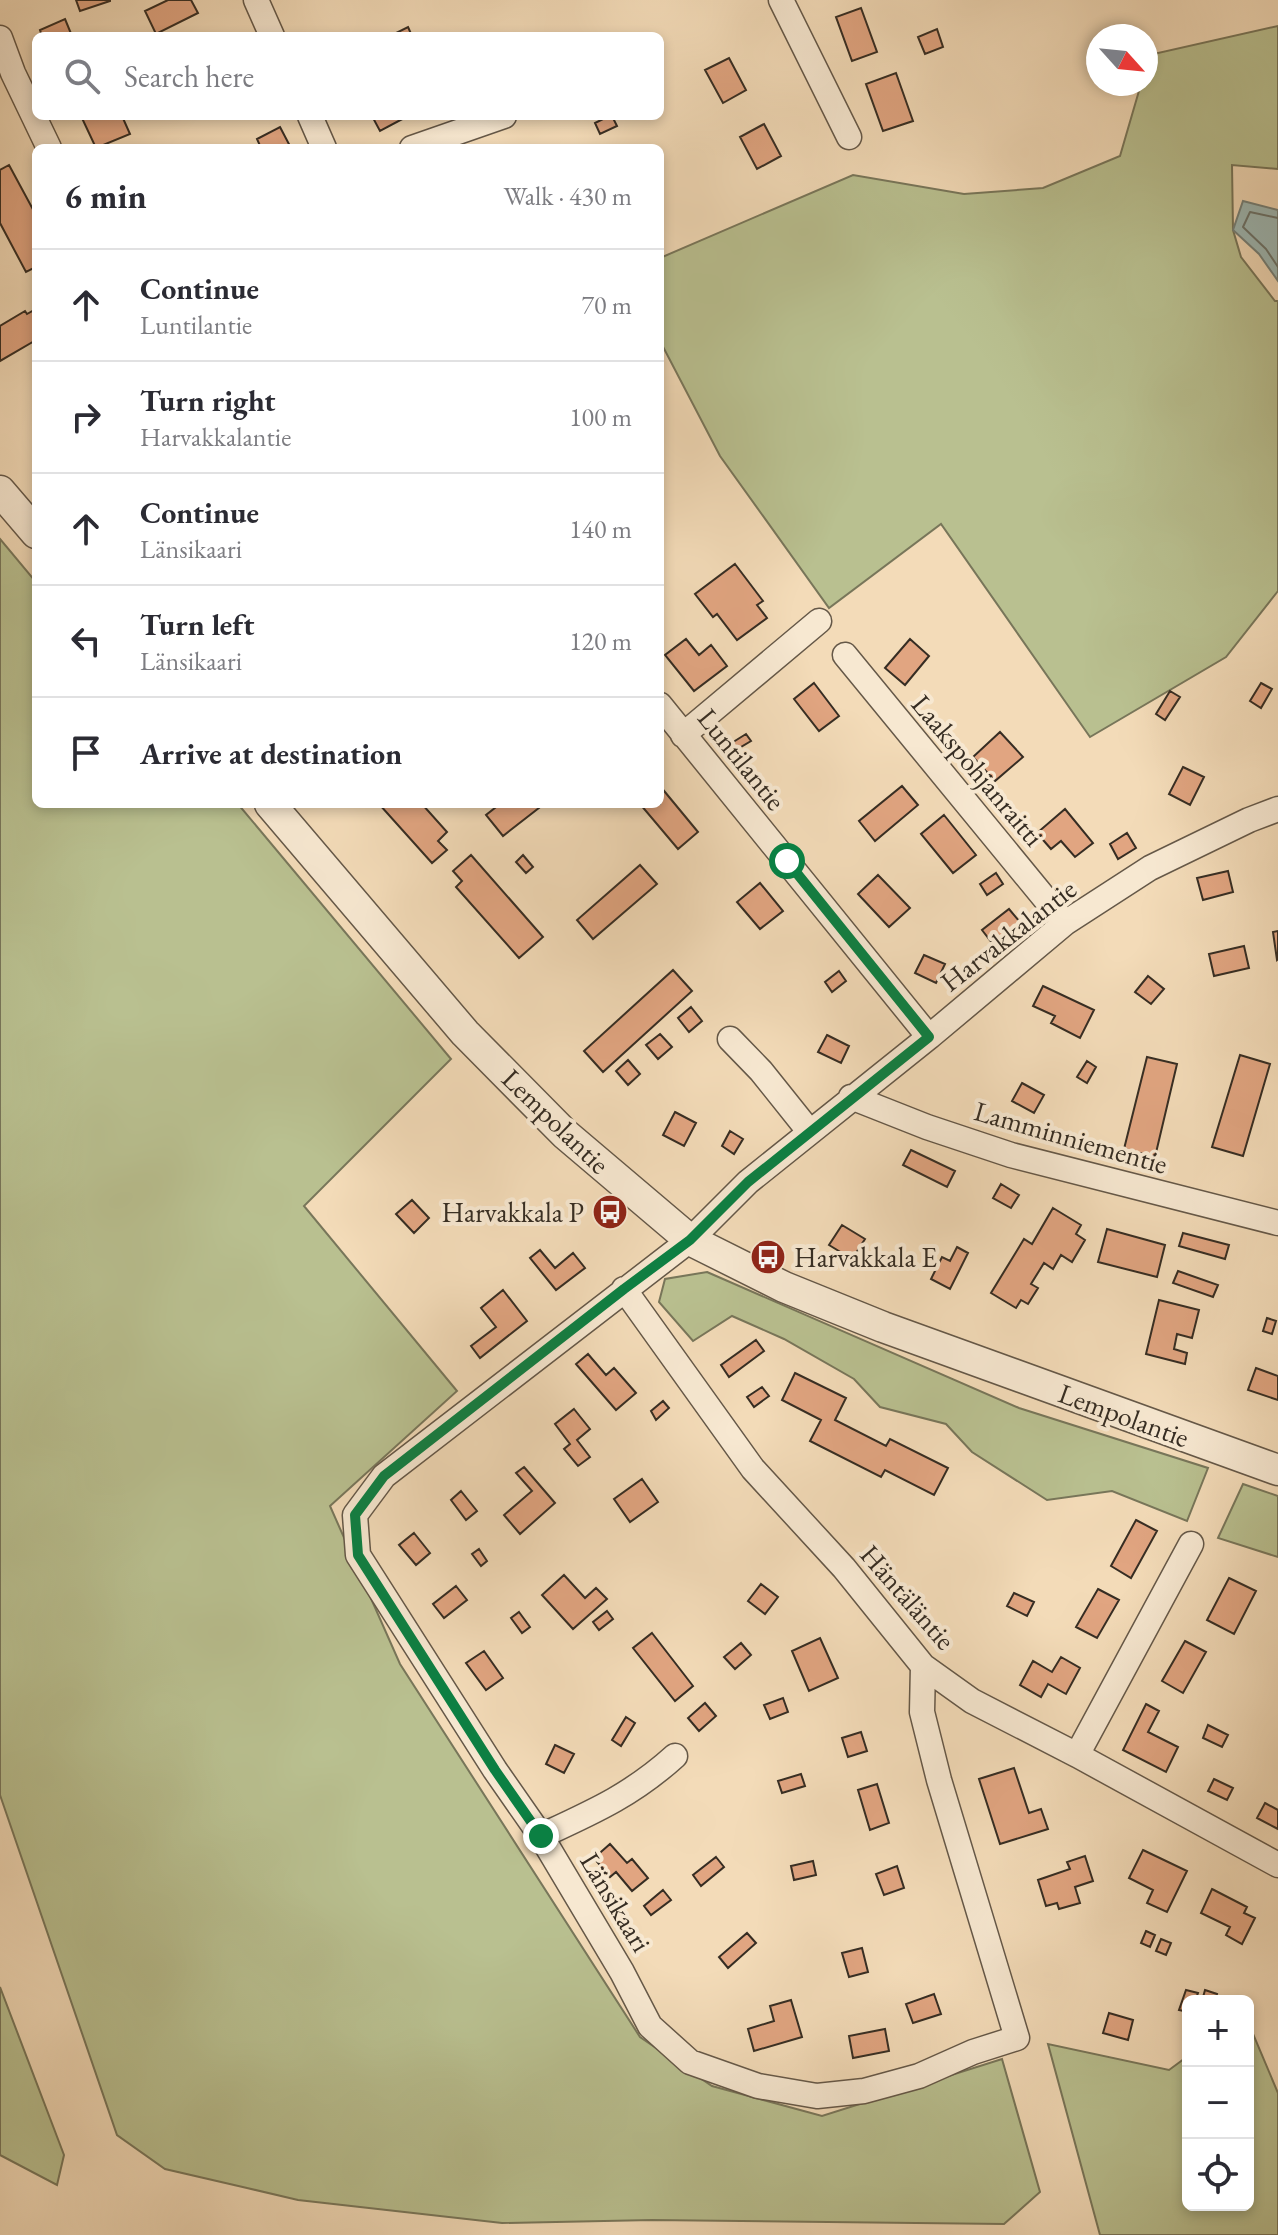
<!DOCTYPE html>
<html lang="en">
<head>
<meta charset="utf-8">
<style>
	:root { --surface:#fff; --page:#f2f2f3; --text:#2b2b33; --muted:#7c7c81; --line:#e1e1e2 }
	body { margin:0; font-family:"EB Garamond",serif; background:var(--page); color:var(--text) }
	.controls { position:absolute; right:24px; bottom:24px; display:grid; overflow:hidden; border-radius:12px; box-shadow:0 4px 12px #0003 }
	.controls button { width:72px; height:72px; display:grid; place-items:center; padding:0; border:0; border-bottom:2px solid var(--line); background:var(--surface); color:var(--text); font:40px sans-serif }
	.compass { position:absolute; left:1086px; top:24px; width:72px; height:72px; border-radius:50%; background:var(--surface); box-shadow:0 4px 12px #0003; rotate:117deg }
	.stop { position:absolute; width:24px; height:24px; margin:-18px; border:6px solid #0b8043; border-radius:50%; background:#fff }
	.stop.end { background:#0b8043; border-color:#fff; box-shadow:0 2px 8px #0008 }
	.list { margin:0; padding:0; list-style:none }
	h2 { display:flex; justify-content:space-between; align-items:center; height:104px; margin:0; padding:0 32px; font-size:34px }
	h2 small { font-size:26px; font-weight:400; color:var(--muted) }
	.list li { display:grid; grid-template-columns:52px 1fr auto; gap:24px; align-items:center; box-sizing:border-box; height:112px; padding:0 32px; border-top:2px solid var(--line) }
	.list b { display:block; font-size:30px; white-space:nowrap }
	.list p { margin:0; font-size:26px; white-space:nowrap; color:var(--muted) }
	.list em { font-size:26px; font-style:normal; color:var(--muted) }
	.icon { flex:none; width:44px; height:44px; fill:none; stroke:currentColor; stroke-width:2; stroke-linecap:round; stroke-linejoin:round }
	.map { position:relative; flex:none; width:1278px; height:2235px; overflow:hidden }
	.search { position:absolute; background:var(--surface); box-shadow:0 4px 12px #0003; left:32px; top:32px; width:632px; height:88px; display:flex; align-items:center; gap:20px; box-sizing:border-box; padding:0 28px; border-radius:12px; color:var(--muted); font-size:30px }
	.panel { position:absolute; background:var(--surface); box-shadow:0 4px 12px #0003; left:32px; top:144px; width:632px; height:664px; border-radius:12px }
	.map>svg:first-child { display:block }
	.green { fill:#b9c090; stroke:#78765a; stroke-width:2 }
	.water { fill:#9db9b6; stroke:#74817b; stroke-width:2 }
	.lines { fill:none; stroke-linecap:round; stroke-linejoin:round }
	.shore { stroke:#6a736c; stroke-width:2 }
	.building { fill:#e1a581; stroke:#362d23; stroke-width:2 }
	.minor-casing { stroke:#655848; stroke-width:27 }
	.tertiary-casing { stroke:#655848; stroke-width:33 }
	.minor { stroke:#f7e8d1; stroke-width:24 }
	.tertiary { stroke:#f7e8d1; stroke-width:30 }
	.route { stroke:#0b8043; stroke-width:10 }
	.labels { text-anchor:middle; stroke-width:8; stroke-linejoin:round; paint-order:stroke }
	.street-label { font-size:28px; fill:#362d23; stroke:#f7e8d1 }
	.poi-label { font-size:28px; fill:#362d23; stroke:#f7e8d1; text-anchor:end }
</style>
</head>
<body>
<div class="map">
<svg width="1278" height="2235" viewBox="0 0 1278 2235">
	<rect width="100%" height="100%" fill="#f3dbb8"/>
	<filter id="stains"><feTurbulence type="fractalNoise" baseFrequency=".0025" numOctaves="4"/><feColorMatrix values="0 0 0 0 .2 0 0 0 0 .09 0 0 0 0 .02 0 0 0 .5 -.17"/></filter>
	<radialGradient id="worn" r=".72"><stop offset=".6" stop-color="#630" stop-opacity="0"/><stop offset="1" stop-color="#630" stop-opacity=".3"/></radialGradient>
	<path class="green" d="M1278,26V169L1232,165L1233,230L1241,257L1275,301H1278V591L1226,657L1090,737L941,524L829,608L720,456L660,341V258L853,175L964,194L1043,188L1120,156L1141,84H1146L1149,55Z
		M0,539L36,582V804H238L451,1059L304,1206L457,1391L330,1506L400,1664L640,2037L712,2086L822,2116L1002,2059L1040,2192L1004,2224L652,2220L502,2223L298,2200L247,2188L165,2169L117,2135L0,1795Z
		M707,1272L1019,1408L1208,1468L1187,1521L1112,1491L1047,1500L972,1452L946,1424L880,1407L854,1379L784,1339L732,1316L693,1341L659,1302L665,1279Z
		M1243,1484L1278,1496V1557L1218,1538Z
		M0,1987L64,2155L57,2185L0,2155Z
		M1248,2022L1278,2093V2235H1100L1048,2044L1169,2070L1188,2056V2205H1248Z"/>
	<path class="water" d="M1243,201L1278,210V281L1259,254L1233,230Z"/>
	<g class="lines">
		<path class="shore" d="M1278,218L1250,212L1243,227L1266,249L1278,267"/>
	</g>
	<path class="building" d="M76,0H110V1L80,11Z
		M168,0H191L198,13L156,34L145,11Z
		M861,8L877,52L852,61L836,17Z
		M65,19L72,36H42L40,30Z
		M408,27L412,36H397L396,33Z
		M937,29L943,47L925,54L918,37Z
		M729,58L746,90L723,103L705,70Z
		M896,73L913,121L883,131L866,84Z
		M81,116H122L130,134L96,148Z
		M372,116H408L380,131Z
		M609,116H612L617,126L600,134L595,123Z
		M764,124L781,156L757,169L740,137Z
		M280,127L291,148H261L257,139Z
		M9,165L36,215V267L26,272L0,223V170Z
		M36,309V340L0,361V326L25,311L27,314Z
		M735,564L763,601L757,605L767,618L737,640L717,614L713,617L695,594Z
		M686,639L699,655L711,645L727,666L694,691L665,655Z
		M910,639L929,656L905,685L885,668Z
		M814,683L839,716L819,731L794,699Z
		M1261,683L1272,689L1261,708L1250,701Z
		M1170,691L1180,697L1165,720L1156,714Z
		M1000,732L1023,757L995,781L973,757Z
		M746,734L751,741L734,751L730,744Z
		M1183,767L1204,777L1190,805L1169,794Z
		M660,786L698,832L678,849L640,804H660Z
		M902,786L918,805L875,841L859,821Z
		M379,804H422L447,832L438,841L447,850L432,863Z
		M500,804H544L503,836L486,815Z
		M1065,809L1093,843L1075,857L1061,841L1051,849L1037,833Z
		M944,815L976,855L953,873L921,834Z
		M1127,833L1136,848L1118,859L1110,844Z
		M471,855L543,937L519,958L456,887L462,881L453,871Z
		M523,855L533,867L526,873L516,862Z
		M640,865L657,884L593,939L577,920Z
		M1228,871L1233,892L1203,900L1197,878Z
		M996,873L1003,884L987,895L980,884Z
		M878,875L910,908L889,927L858,894Z
		M760,883L783,911L760,929L737,902Z
		M1009,909L1024,927L996,948L982,930Z
		M1278,931V959L1277,960L1273,932Z
		M1244,946L1249,968L1214,976L1209,954Z
		M924,955L945,964L936,983L915,973Z
		M673,970L692,991L603,1072L584,1051Z
		M839,971L846,981L832,992L825,982Z
		M1148,976L1164,989L1151,1004L1135,992Z
		M1043,986L1094,1010L1080,1038L1051,1023L1055,1016L1033,1006Z
		M691,1007L702,1021L689,1032L678,1018Z
		M660,1034L672,1047L658,1059L646,1045Z
		M827,1035L849,1046L841,1063L818,1052Z
		M1240,1055L1270,1064L1243,1156L1212,1147Z
		M1147,1057L1177,1064L1155,1157L1124,1149Z
		M628,1060L640,1074L628,1085L616,1071Z
		M1087,1061L1096,1067L1087,1083L1077,1077Z
		M1022,1083L1044,1095L1034,1113L1012,1101Z
		M675,1112L696,1123L684,1146L663,1135Z
		M730,1131L743,1139L734,1154L722,1146Z
		M911,1150L955,1171L947,1187L903,1165Z
		M1001,1184L1019,1195L1011,1208L993,1198Z
		M412,1200L429,1218L414,1233L396,1214Z
		M1053,1208L1081,1225L1076,1234L1085,1240L1072,1262L1061,1255L1053,1269L1044,1263L1031,1284L1038,1288L1028,1304L1021,1300L1016,1308L991,1293L1024,1239L1032,1244Z
		M842,1225L865,1239L852,1259L829,1245Z
		M1107,1229L1165,1245L1157,1277L1098,1262Z
		M1183,1233L1229,1245L1225,1259L1179,1246Z
		M957,1247L968,1253L950,1289L931,1279L942,1257L950,1261Z
		M540,1250L555,1268L573,1253L585,1268L556,1290L530,1258Z
		M1178,1271L1218,1285L1213,1297L1173,1283Z
		M503,1290L527,1321L480,1358L471,1346L496,1327L481,1308Z
		M1159,1300L1199,1310L1192,1338L1177,1334L1174,1349L1187,1353L1185,1364L1146,1354Z
		M1267,1318L1276,1321L1272,1334L1263,1331Z
		M756,1340L764,1351L729,1377L721,1365Z
		M588,1354L606,1375L614,1368L636,1393L616,1410L576,1364Z
		M1256,1368L1278,1376V1400L1248,1390Z
		M795,1373L846,1398L835,1420L886,1446L890,1439L948,1468L934,1495L885,1470L881,1477L810,1441L821,1420L782,1400Z
		M762,1387L769,1396L754,1407L747,1397Z
		M663,1401L669,1408L656,1420L651,1411Z
		M574,1409L590,1429L577,1440L590,1457L578,1466L564,1449L570,1444L555,1424Z
		M524,1467L555,1503L520,1534L504,1515L532,1491L516,1473Z
		M642,1479L658,1502L630,1522L614,1499Z
		M461,1491L477,1511L466,1520L451,1500Z
		M1136,1520L1157,1531L1131,1578L1111,1566Z
		M414,1533L430,1553L416,1565L399,1545Z
		M479,1549L487,1561L481,1566L472,1554Z
		M564,1575L585,1598L596,1588L607,1599L573,1629L542,1595Z
		M1229,1578L1256,1591L1234,1634L1207,1620Z
		M761,1584L778,1597L765,1614L748,1601Z
		M456,1586L467,1600L444,1618L433,1604Z
		M1098,1589L1119,1600L1097,1638L1076,1627Z
		M1014,1593L1034,1602L1027,1616L1007,1606Z
		M607,1611L613,1619L599,1630L593,1622Z
		M519,1612L530,1627L522,1633L511,1618Z
		M652,1633L693,1686L675,1701L633,1648Z
		M820,1638L838,1678L809,1691L792,1651Z
		M1185,1641L1206,1652L1183,1693L1162,1681Z
		M741,1643L751,1655L735,1669L724,1657Z
		M484,1651L503,1678L486,1690L466,1663Z
		M1061,1657L1080,1668L1066,1694L1048,1684L1041,1697L1020,1685L1033,1661L1052,1672Z
		M783,1698L788,1712L770,1719L764,1705Z
		M705,1703L716,1716L699,1731L688,1718Z
		M1146,1704L1159,1711L1148,1732L1178,1747L1166,1772L1123,1750Z
		M626,1717L635,1723L621,1746L612,1740Z
		M1208,1725L1228,1735L1222,1747L1203,1738Z
		M861,1732L867,1751L848,1757L842,1738Z
		M555,1745L574,1754L564,1773L546,1764Z
		M1014,1768L1029,1813L1041,1809L1048,1829L1000,1844L979,1779Z
		M801,1774L805,1786L782,1793L778,1781Z
		M1214,1779L1233,1788L1227,1800L1208,1791Z
		M877,1784L889,1823L870,1830L858,1790Z
		M1265,1803L1278,1810V1829L1257,1818Z
		M610,1844L627,1863L632,1859L648,1878L632,1891L616,1872L610,1877L594,1858Z
		M1143,1850L1187,1871L1167,1912L1147,1903L1153,1890L1129,1878Z
		M1085,1856L1093,1881L1075,1887L1080,1903L1059,1909L1057,1903L1046,1906L1038,1880L1070,1869L1067,1862Z
		M716,1857L724,1867L701,1886L693,1875Z
		M813,1861L816,1875L794,1880L791,1866Z
		M897,1866L904,1888L884,1895L876,1874Z
		M1212,1889L1247,1907L1244,1913L1255,1918L1242,1944L1226,1935L1230,1927L1201,1913Z
		M663,1890L671,1900L651,1915L644,1906Z
		M1146,1931L1155,1935L1150,1947L1141,1943Z
		M747,1933L756,1943L728,1968L719,1957Z
		M1161,1939L1171,1943L1166,1955L1156,1951Z
		M862,1948L868,1972L849,1977L842,1953Z
		M1186,1990L1198,1993L1195,2001H1188V2012L1179,2010Z
		M1205,1990L1217,1994L1215,2001H1202Z
		M934,1994L941,2014L913,2023L906,2004Z
		M791,2000L802,2037L754,2051L748,2029L774,2021L770,2006Z
		M1109,2013L1133,2020L1128,2040L1103,2033Z
		M885,2029L889,2051L853,2058L849,2036Z"/>
	<g class="lines">
		<defs>
			<path id="minor" d="M256,0L272,36
				M781,0L849,137
				M0,38L13,73L49,148
				M310,116L324,148
				M412,148L504,116
				M845,655L1065,923
				M660,705L929,1037
				M683,735L819,621
				M730,1039L761,1071L809,1131
				M851,1097L927,1127L1011,1155L1278,1223
				M624,1289L753,1469L844,1568L923,1666L972,1701L1077,1755L1278,1865
				M923,1666L922,1712L939,1780L1017,2038L973,2052L919,2076L864,2091L817,2096L758,2086L690,2062L650,2026L622,1972L541,1836L495,1770L358,1555L355,1515L384,1476L690,1240L748,1182L929,1037L1065,923L1150,868L1249,820L1278,809
				M1077,1755L1191,1544
				M541,1836C593,1812 632,1795 675,1756"/>
			<path id="tertiary" d="M0,491L36,533
				M270,804L465,1033L565,1134L690,1240L784,1287L883,1327L1278,1470"/>
		</defs>
		<use href="#minor" class="minor-casing"/>
		<use href="#tertiary" class="tertiary-casing"/>
		<use href="#minor" class="minor"/>
		<use href="#tertiary" class="tertiary"/>
	</g>
	<g class="lines">
		<path class="route" d="M541,1836L495,1770L358,1555L355,1515L384,1476L624,1289L690,1240L748,1182L929,1037L787,861"/>
	</g>
	<defs>
		<symbol id="bus-disc" viewBox="-11 -11 22 22"><circle r="9.5" fill="#8f2418" stroke="#f7e8d1"/><path d="M-5-6H5V4H4V6H2V4H-2V6H-4V4H-5ZM-3.5-4V0h7V-4ZM-3.5 1.2v1.5H-2V1.2ZM2 1.2v1.5H3.5V1.2Z" fill="#fff"/></symbol>
	</defs>
	<g fill-rule="evenodd">
		<use href="#bus-disc" x="590" y="1192" width="40" height="40"/>
		<use href="#bus-disc" x="748" y="1237" width="40" height="40"/>
	</g>
	<g class="labels">
		<g class="street-label">
			<text transform="translate(742 759) rotate(51)" y="10">Luntilantie</text>
			<text transform="translate(978 770) rotate(50)" y="10">Laakspohjanraitti</text>
			<text transform="translate(1008 935) rotate(-38)" y="10">Harvakkalantie</text>
			<text transform="translate(556 1121) rotate(44)" y="10">Lempolantie</text>
			<text transform="translate(1071 1137) rotate(16)" y="10">Lamminniementie</text>
			<text transform="translate(1124 1415) rotate(20)" y="10">Lempolantie</text>
			<text transform="translate(908 1597) rotate(49)" y="10">Häntäläntie</text>
			<text transform="translate(616 1902) rotate(59)" y="10">Länsikaari</text>
		</g>
		<g class="poi-label">
			<text x="584" y="1222">Harvakkala P</text>
			<text x="794" y="1267" text-anchor="start">Harvakkala E</text>
		</g>
	</g>
	<rect width="100%" height="100%" filter="url(#stains)"/>
	<rect width="100%" height="100%" fill="url(#worn)"/>
</svg>
<div class="controls">
<button>+</button>
<button>−</button>
<button><svg class="icon" aria-label="locate" viewBox="0 0 24 24"><circle cx="12" cy="12" r="6"/><path d="M12 2v4M12 18v4M2 12h4M18 12h4"/></svg></button>
</div>
<svg class="compass" viewBox="-18 -18 36 36"><path d="M0-13l5 13h-10z" fill="#e53935"/><path d="M0 13l5-13h-10z" fill="#7c7c81"/></svg>
<div class="stop" style="left:787px;top:861px"></div>
<div class="stop end" style="left:541px;top:1836px"></div>
<div class="search"><svg class="icon" aria-label="search" viewBox="0 0 24 24"><circle cx="10" cy="10" r="6"/><path d="M15 15l6 6"/></svg>Search here</div>
<section class="panel">
<h2>6 min<small>Walk · 430 m</small></h2>
<ul class="list">
<li><svg class="icon" aria-label="ahead" viewBox="0 0 24 24"><path d="M12 20V5M6 11l6-6 6 6"/></svg><div><b>Continue</b><p>Luntilantie</p></div><em>70 m</em></li>
<li><svg class="icon" aria-label="right" viewBox="0 0 24 24"><path d="M7 20v-9h11M14 6l5 5-5 5"/></svg><div><b>Turn right</b><p>Harvakkalantie</p></div><em>100 m</em></li>
<li><svg class="icon" aria-label="ahead" viewBox="0 0 24 24"><path d="M12 20V5M6 11l6-6 6 6"/></svg><div><b>Continue</b><p>Länsikaari</p></div><em>140 m</em></li>
<li><svg class="icon" aria-label="left" viewBox="0 0 24 24"><path d="M17 20v-9H6M10 6l-5 5 5 5"/></svg><div><b>Turn left</b><p>Länsikaari</p></div><em>120 m</em></li>
<li><svg class="icon" aria-label="arrive" viewBox="0 0 24 24"><path d="M6 21V4h12l-3 4 3 4H6"/></svg><div><b>Arrive at destination</b></div></li>
</ul>
</section>
</div>
</body>
</html>
